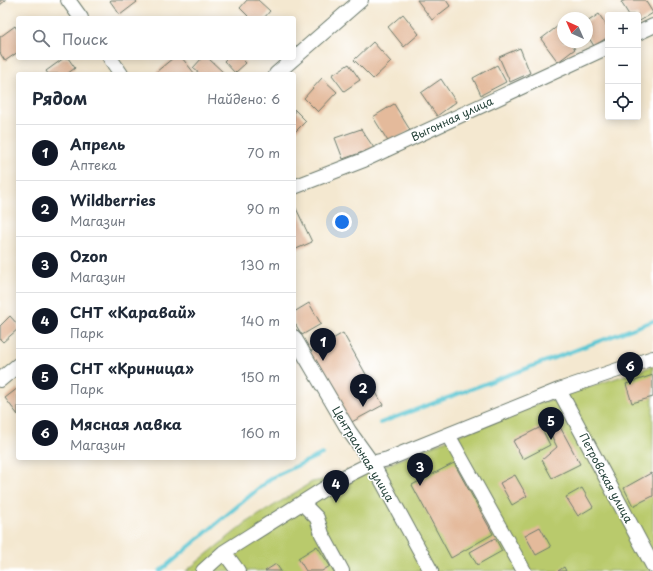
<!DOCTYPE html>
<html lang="ru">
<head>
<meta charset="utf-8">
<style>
	:root { --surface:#fff; --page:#f2f2f3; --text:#1f2937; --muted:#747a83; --line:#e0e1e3; --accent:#111827 }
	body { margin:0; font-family:"Playpen Sans",sans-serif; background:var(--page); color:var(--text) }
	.controls { position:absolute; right:12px; top:12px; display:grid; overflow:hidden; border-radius:4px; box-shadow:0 2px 10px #0003 }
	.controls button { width:36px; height:36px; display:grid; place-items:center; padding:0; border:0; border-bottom:1px solid var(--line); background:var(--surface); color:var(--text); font:20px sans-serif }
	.compass { position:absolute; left:557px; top:12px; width:36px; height:36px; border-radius:50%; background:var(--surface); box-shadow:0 2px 10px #0003; rotate:315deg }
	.you { position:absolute; left:342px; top:222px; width:14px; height:14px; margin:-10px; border:3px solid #fff; border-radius:50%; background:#1a73e8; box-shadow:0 0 0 6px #1a73e833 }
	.badge { display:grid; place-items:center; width:26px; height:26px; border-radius:50%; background:var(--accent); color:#fff; font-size:13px; font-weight:700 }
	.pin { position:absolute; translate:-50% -33px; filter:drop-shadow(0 1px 2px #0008) }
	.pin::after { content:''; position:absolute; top:21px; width:14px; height:12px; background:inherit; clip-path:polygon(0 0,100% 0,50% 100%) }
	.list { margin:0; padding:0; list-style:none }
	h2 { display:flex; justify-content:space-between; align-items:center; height:52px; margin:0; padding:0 16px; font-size:17px }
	h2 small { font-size:13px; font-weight:400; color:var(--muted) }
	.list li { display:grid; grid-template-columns:26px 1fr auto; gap:12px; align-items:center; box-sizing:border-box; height:56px; padding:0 16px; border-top:1px solid var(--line) }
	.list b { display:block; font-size:15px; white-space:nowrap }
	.list p { margin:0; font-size:13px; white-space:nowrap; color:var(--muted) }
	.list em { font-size:13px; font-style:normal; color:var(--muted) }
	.icon { flex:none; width:22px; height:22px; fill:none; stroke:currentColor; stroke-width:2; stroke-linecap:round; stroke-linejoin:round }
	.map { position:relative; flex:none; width:653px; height:571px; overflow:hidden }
	.search { position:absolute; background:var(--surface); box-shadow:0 2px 10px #0003; left:16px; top:16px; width:280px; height:44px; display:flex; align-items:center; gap:10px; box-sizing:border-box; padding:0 14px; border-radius:4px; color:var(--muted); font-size:15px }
	.panel { position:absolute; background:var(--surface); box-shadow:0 2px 10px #0003; left:16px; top:72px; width:280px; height:388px; border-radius:4px }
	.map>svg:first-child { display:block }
	.green { fill:#b9ca6c; stroke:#6c8450 }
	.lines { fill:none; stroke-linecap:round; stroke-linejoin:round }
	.stream { stroke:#5ac6d3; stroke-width:4 }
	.building { fill:#e4ba9b }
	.minor-casing { stroke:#6a796b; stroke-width:16 }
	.minor { stroke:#fff; stroke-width:14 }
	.labels { text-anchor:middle; stroke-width:3; stroke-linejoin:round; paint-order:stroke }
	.street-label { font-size:11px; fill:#1f3d34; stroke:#fff }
</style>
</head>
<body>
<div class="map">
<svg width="653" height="571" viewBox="0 0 653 571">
	<rect width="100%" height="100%" fill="#fff"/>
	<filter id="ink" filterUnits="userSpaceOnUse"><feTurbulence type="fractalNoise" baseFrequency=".025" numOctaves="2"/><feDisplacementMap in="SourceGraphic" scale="8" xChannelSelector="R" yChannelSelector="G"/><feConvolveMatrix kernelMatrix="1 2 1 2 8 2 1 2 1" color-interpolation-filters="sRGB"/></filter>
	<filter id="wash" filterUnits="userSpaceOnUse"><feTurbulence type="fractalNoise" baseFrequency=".012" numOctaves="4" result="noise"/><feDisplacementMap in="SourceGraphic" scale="16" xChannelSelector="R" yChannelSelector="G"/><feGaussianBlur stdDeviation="0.9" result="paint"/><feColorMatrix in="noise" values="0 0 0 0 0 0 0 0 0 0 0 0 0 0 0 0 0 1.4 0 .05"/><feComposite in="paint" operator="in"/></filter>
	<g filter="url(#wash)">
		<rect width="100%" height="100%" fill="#f4e8d0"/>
		<path class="green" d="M653,366V571H186L246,523L312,482L374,470L522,409Z"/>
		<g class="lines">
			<path class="stream" d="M380,423L653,321
				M160,571L271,478L322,454"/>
		</g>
		<g id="blocks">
			<path class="building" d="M0,0H6L0,5Z
				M111,0H135L137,2L120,15L110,1Z
				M247,0H258L270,11L264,18H250L240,8Z
				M417,0H446L450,6L432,20Z
				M626,0H645L653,13L638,22V15H629L621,2Z
				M403,14L419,34L404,47L388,27Z
				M599,14L608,28V37L594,46L587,35V22Z
				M15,26L18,31V52L5,61L0,53V37Z
				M558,26L563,33V42H570L575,49L558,62L541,39Z
				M373,42L391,62L373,79L354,60Z
				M520,48L530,73L510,82L499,57Z
				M64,58H68L75,68L67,74H48L46,71Z
				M173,58H182L195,74H157L156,72Z
				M202,58H208L225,74H200L193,68Z
				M227,58H241L246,63L235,73L224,61Z
				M349,64L360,80L344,91L332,75Z
				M497,65L506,82L481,95L473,78Z
				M322,78L337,92L318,112L304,98Z
				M441,79L456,102L437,116L421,93Z
				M394,104L410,130L389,143L373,117Z
				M294,109L306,121L294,133Z
				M361,129L374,148L343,159L335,138Z
				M294,204L312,242L294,250Z
				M309,303L321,324L302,335L294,322V312Z
				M10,316L18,325V329L3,342L0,339V326Z
				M343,333L383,405L348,424L308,353Z
				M653,375V397L632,403L626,384Z
				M18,388V415L5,398Z
				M558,423L580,464L552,478L542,460L557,447L549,431Z
				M541,427L550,445L523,459L513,441Z
				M454,463L493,534L451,558L412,485Z
				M651,473L653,477V496L633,506L624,488Z
				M515,475L527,496L512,505L500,483Z
				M582,488L593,507L578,516L566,497Z
				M540,527L551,547L536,555L525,535Z
				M495,538L502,551L477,565L470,552Z
				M317,546L330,566L322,571H306L298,558Z
				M276,564L281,571H265Z
				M564,567L566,571H558Z"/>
		</g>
	</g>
	<g filter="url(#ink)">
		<use href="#blocks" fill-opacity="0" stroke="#6a796b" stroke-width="1"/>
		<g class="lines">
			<defs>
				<path id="minor" d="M68,0L81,18
					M638,33L653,26
					M110,58L121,74
					M276,74L361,0
					M294,187L364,160L608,47
					M294,337L349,431L372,463L431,571
					M0,380L18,365
					M559,390L653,566
					M448,435L524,571
					M302,503L317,518L322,534L342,571
					M224,552L238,571
					M203,571L224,552L338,480L372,463L388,459L559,390L653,358"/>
			</defs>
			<use href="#minor" class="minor-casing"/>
			<use href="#minor" class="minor"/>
		</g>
	</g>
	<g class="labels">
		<g class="street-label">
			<text transform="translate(452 119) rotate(-25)" y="4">Выгонная улица</text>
			<text transform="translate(363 454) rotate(59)" y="4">Центральная улица</text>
			<text transform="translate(606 478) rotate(62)" y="4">Петровская улица</text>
		</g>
	</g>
</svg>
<div class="controls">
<button>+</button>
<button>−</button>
<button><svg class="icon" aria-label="locate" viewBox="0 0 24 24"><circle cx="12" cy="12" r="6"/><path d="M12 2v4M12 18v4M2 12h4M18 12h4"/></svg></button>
</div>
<svg class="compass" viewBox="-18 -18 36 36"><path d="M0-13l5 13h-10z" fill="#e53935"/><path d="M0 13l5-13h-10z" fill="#747a83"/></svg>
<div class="you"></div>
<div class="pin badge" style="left:323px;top:361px">1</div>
<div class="pin badge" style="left:363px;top:407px">2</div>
<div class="pin badge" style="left:420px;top:486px">3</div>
<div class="pin badge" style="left:336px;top:503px">4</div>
<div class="pin badge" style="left:551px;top:440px">5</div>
<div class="pin badge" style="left:630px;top:385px">6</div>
<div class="search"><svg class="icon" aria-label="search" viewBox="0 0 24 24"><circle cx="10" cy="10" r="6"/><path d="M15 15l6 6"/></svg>Поиск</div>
<section class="panel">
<h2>Рядом<small>Найдено: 6</small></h2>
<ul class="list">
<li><span class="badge">1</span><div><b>Апрель</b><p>Аптека</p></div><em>70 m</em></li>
<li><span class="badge">2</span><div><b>Wildberries</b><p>Магазин</p></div><em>90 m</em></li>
<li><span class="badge">3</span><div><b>Ozon</b><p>Магазин</p></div><em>130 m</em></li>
<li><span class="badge">4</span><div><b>СНТ «Каравай»</b><p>Парк</p></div><em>140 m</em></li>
<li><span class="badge">5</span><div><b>СНТ «Криница»</b><p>Парк</p></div><em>150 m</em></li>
<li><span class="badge">6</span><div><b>Мясная лавка</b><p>Магазин</p></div><em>160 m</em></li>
</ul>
</section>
</div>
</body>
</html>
